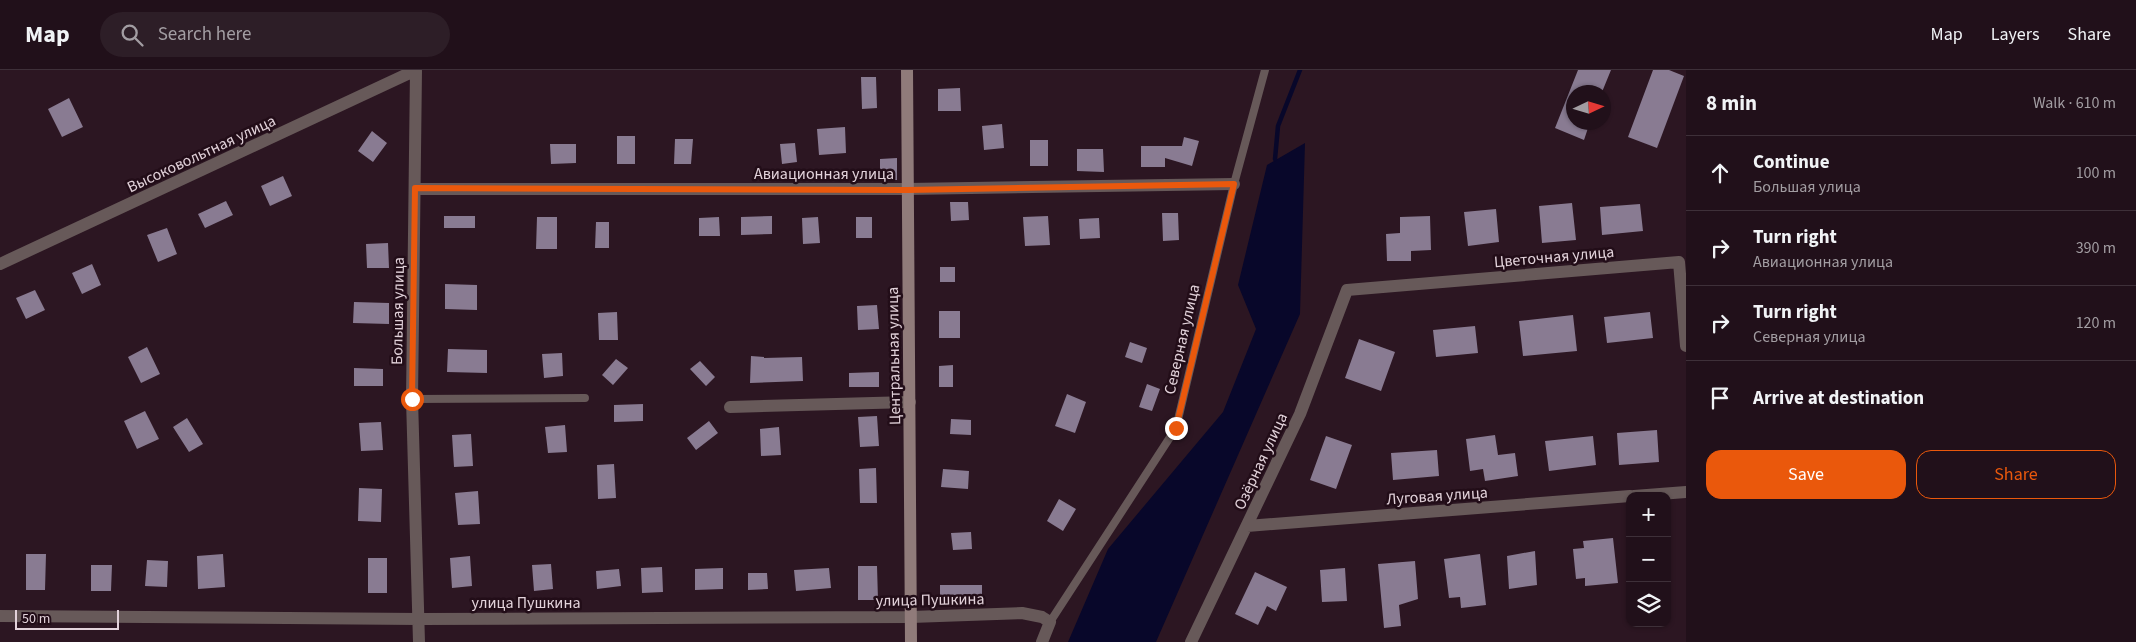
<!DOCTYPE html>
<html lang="en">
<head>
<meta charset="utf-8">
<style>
	:root { --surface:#21101a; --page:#2d1e27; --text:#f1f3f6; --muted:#a29da2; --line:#3e3039; --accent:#ea580c }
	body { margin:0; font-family:"Source Sans 3",sans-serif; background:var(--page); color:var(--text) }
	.controls { position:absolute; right:15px; bottom:15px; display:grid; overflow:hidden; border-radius:10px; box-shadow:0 1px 4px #0004 }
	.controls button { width:45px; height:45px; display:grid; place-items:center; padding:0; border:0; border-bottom:1px solid var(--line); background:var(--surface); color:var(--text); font:25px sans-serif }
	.compass { position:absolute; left:1566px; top:15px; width:45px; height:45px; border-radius:50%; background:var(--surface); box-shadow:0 1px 4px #0004; rotate:86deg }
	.scale { position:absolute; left:15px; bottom:12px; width:104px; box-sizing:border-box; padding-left:5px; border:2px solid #e2d2da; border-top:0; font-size:14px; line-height:18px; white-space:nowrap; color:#e2d2da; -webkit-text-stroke:4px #220d18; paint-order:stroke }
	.stop { position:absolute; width:15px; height:15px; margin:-11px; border:4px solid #ea580c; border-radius:50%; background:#fff }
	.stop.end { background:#ea580c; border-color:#fff; box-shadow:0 1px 5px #0008 }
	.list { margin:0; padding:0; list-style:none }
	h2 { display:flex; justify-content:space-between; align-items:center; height:65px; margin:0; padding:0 20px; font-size:21px }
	h2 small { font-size:16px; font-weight:400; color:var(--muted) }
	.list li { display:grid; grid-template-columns:32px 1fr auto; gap:15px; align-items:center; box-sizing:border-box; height:75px; padding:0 20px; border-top:1px solid var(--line) }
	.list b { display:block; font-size:19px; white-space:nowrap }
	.list p { margin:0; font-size:16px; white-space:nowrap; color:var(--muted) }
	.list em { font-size:16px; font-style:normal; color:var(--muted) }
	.actions { display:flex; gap:10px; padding:15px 20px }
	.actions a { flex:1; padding:11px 0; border:1px solid var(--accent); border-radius:15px; text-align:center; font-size:18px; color:var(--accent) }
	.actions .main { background:var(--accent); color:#fff }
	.icon { flex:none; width:28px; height:28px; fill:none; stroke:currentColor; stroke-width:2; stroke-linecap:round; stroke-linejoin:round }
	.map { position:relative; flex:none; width:1686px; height:572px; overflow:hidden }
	header { display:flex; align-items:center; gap:30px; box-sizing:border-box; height:70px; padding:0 25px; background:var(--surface); border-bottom:1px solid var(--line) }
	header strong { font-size:24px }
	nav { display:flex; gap:28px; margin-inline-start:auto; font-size:18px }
	.search { width:350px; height:45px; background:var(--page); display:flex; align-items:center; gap:12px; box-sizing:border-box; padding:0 18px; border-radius:28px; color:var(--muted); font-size:19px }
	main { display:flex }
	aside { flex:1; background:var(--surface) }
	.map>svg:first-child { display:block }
	.water { fill:#08072a }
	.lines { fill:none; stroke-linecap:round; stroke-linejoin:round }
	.stream { stroke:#08072a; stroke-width:4.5 }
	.building { fill:#897b92 }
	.lane { stroke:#675959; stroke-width:8 }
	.street { stroke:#675959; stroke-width:12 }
	.secondary { stroke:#907b7a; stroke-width:12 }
	.route { stroke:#ea580c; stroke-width:6 }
	.labels { text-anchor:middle; stroke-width:5; stroke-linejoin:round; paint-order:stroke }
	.street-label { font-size:16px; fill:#e2d2da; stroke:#220d18 }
</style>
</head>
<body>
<header>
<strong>Map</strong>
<div class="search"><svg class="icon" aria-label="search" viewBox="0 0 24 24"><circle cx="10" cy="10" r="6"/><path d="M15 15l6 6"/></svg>Search here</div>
<nav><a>Map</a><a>Layers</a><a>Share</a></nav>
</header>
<main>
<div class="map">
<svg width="1686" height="572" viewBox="0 0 1686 572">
	<rect width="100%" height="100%" fill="#2c1622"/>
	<path class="water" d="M1305,73L1300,244L1156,572H1068L1108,479L1223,342L1256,259L1238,215L1267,95Z"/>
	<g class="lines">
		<path class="stream" d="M1275,89L1278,56L1300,0"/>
	</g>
	<path class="building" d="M1578,0H1611L1602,22H1574V52H1590L1584,70L1555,58Z
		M1653,0H1669L1684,6L1657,78L1628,67Z
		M861,7H876L877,38L862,39Z
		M960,18L961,41H938V19Z
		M69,28L83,57L62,67L48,39Z
		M1002,54L1004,78L984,80L982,56Z
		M845,57L846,83L819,85L817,59Z
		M372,61L387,73L373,92L358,81Z
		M617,66H635V94H617Z
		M1184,67L1199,71L1192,96L1165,88V97H1141V76H1182Z
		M675,69H693L691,94H674Z
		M1030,70H1048V96H1030Z
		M795,73L797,92L782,94L780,74Z
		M550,74H576V93L551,94Z
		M1077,79H1103L1104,102L1077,101Z
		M897,88V110H880V89Z
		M283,106L292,126L270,136L261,116Z
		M226,131L233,145L205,158L198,144Z
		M950,132H968L969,150L951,151Z
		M1572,133L1576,170L1542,173L1539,136Z
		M1640,134L1643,161L1602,165L1600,137Z
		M1496,139L1499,172L1468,176L1464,142Z
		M1162,143H1178L1179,170L1163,171Z
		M444,146H475V158H444Z
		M772,146V164L741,165V147Z
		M1048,146L1050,175L1025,176L1023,147Z
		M1430,146L1431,180L1411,181V191H1387L1386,164L1400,163V147Z
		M537,147H557V179H536Z
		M719,147L720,166H699V148Z
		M818,147L820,173L803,174L802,148Z
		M856,147H872V168H856Z
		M1099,148L1100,168L1080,169L1079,149Z
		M596,152H609V178H595Z
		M167,158L177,184L158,192L147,165Z
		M388,173L389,198H367L366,174Z
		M92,194L101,215L82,224L72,203Z
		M940,197H955V212H940Z
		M445,214L477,215V240L445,239Z
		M35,220L45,240L26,249L16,228Z
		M354,232L389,233V254L353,253Z
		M877,235L879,259L858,260L857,236Z
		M939,241H960V268H939Z
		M617,242L618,270H599L598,243Z
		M1650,242L1653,268L1607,273L1604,247Z
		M1573,245L1577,281L1523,286L1519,251Z
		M1475,256L1478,283L1436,287L1433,260Z
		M1359,269L1395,282L1381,321L1345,308Z
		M1130,272L1147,278L1142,293L1125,287Z
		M147,277L160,304L141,313L128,287Z
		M448,279L487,280V303L447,302Z
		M562,283L563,306L544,308L542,284Z
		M751,286L764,287V288L802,287L803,311L750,313Z
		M616,289L628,298L613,315L602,305Z
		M700,291L715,307L706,316L690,299Z
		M953,295V317H939V296Z
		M354,298L383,299V316H354Z
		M879,302V317H849V303Z
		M1147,314L1160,319L1152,341L1139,337Z
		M1067,324L1086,332L1075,363L1055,356Z
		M643,334V351L614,352V335Z
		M145,341L159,369L137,379L124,351Z
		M877,346L879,376L860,377L858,347Z
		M187,348L203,374L189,382L173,357Z
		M951,349L971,350V365L950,364Z
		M709,351L718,363L696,380L687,368Z
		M381,352L383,380L361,381L359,353Z
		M565,355L567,382L548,383L545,357Z
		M779,357L781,385L761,386L760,359Z
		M1657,360L1659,392L1619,395L1617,363Z
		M471,364L473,396L454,397L452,365Z
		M1495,365L1498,385L1515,383L1518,406L1485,411L1483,399L1470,401L1466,369Z
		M1326,366L1352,375L1336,419L1310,410Z
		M1593,366L1596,395L1549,401L1545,371Z
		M1437,380L1439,406L1393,410L1391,383Z
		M614,394L616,428L598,429L597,395Z
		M876,398L877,433H860L859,399Z
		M943,399L969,401L968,419L941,417Z
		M359,418L382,419L381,452L358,451Z
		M478,421L480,454L458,455L455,423Z
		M1059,429L1076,439L1063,461L1047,451Z
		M971,462L972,479L953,480L951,463Z
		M1613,468L1618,513L1585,516V508L1576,509L1573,479L1584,478L1583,471Z
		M1535,481L1537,515L1509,519L1507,486Z
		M26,484H46L45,520H26Z
		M223,484L225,517L198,519L197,486Z
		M1480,484L1486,535L1461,538L1460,527L1449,528L1444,489Z
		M470,486L472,516L452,518L450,488Z
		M368,488H387V523H368Z
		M147,490L168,491L167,517L145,516Z
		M1415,491L1418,529L1399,535L1401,556L1384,558L1378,494Z
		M551,494L553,519L534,521L532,495Z
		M91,495H112L111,521H91Z
		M858,496H877L878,530H858Z
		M662,497L663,522L642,523L641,498Z
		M723,498V519L695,520V499Z
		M829,498L831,518L796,521L794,500Z
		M1345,498L1347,531L1322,532L1320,500Z
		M619,499L621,516L597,519L596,501Z
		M1255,502L1287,517L1276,541L1267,536L1258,555L1235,544Z
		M748,503H767L768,519L748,520Z
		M940,515H982V534L940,535Z"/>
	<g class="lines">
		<path class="lane" d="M412,329L585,328
			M1050,552L1176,358L1234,114L1265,0"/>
		<path class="street" d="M416,0L412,329L419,572
			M415,119H907L1234,114
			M0,194L416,0
			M730,337L910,332
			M1634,426L1686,422
			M1247,456L1630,426
			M0,546L419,549L911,547L1022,543L1042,547L1050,552L1042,572
			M1191,572L1300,344L1347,220L1679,192L1686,276"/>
		<path class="secondary" d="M907,0L911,572"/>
	</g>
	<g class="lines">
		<path class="route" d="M412,329L415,118L907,120L1234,114L1176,358"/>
	</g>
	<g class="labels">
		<g class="street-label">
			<text transform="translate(201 83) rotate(-25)" y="6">Высоковольтная улица</text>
			<text x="824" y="109">Авиационная улица</text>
			<text transform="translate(1554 186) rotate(-5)" y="6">Цветочная улица</text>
			<text transform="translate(397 241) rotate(-89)" y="6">Большая улица</text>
			<text transform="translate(1181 269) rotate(-77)" y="6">Северная улица</text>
			<text transform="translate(893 286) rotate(-91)" y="6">Центральная улица</text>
			<text transform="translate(1260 391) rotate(-65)" y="6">Озёрная улица</text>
			<text transform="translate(1437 425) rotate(-4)" y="6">Луговая улица</text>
			<text transform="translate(930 529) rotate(-1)" y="6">улица Пушкина</text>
			<text x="526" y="538">улица Пушкина</text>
		</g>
	</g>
</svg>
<div class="controls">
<button>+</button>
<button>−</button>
<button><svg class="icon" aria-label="layers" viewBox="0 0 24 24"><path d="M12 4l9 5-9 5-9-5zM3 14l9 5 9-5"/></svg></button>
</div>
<svg class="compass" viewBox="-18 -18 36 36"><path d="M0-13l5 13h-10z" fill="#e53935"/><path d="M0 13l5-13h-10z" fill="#a29da2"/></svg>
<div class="scale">50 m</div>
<div class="stop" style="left:412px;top:329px"></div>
<div class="stop end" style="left:1176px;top:358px"></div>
</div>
<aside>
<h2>8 min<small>Walk · 610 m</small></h2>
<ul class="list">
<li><svg class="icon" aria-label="ahead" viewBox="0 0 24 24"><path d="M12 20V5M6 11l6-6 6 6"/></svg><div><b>Continue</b><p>Большая улица</p></div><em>100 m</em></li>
<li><svg class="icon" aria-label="right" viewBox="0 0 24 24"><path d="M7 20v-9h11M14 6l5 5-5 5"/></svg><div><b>Turn right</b><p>Авиационная улица</p></div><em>390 m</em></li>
<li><svg class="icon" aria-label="right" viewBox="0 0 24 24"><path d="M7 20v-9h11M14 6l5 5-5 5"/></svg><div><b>Turn right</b><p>Северная улица</p></div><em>120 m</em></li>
<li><svg class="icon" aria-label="arrive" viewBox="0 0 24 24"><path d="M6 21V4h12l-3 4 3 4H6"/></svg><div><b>Arrive at destination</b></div></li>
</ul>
<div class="actions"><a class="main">Save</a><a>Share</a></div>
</aside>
</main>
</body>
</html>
